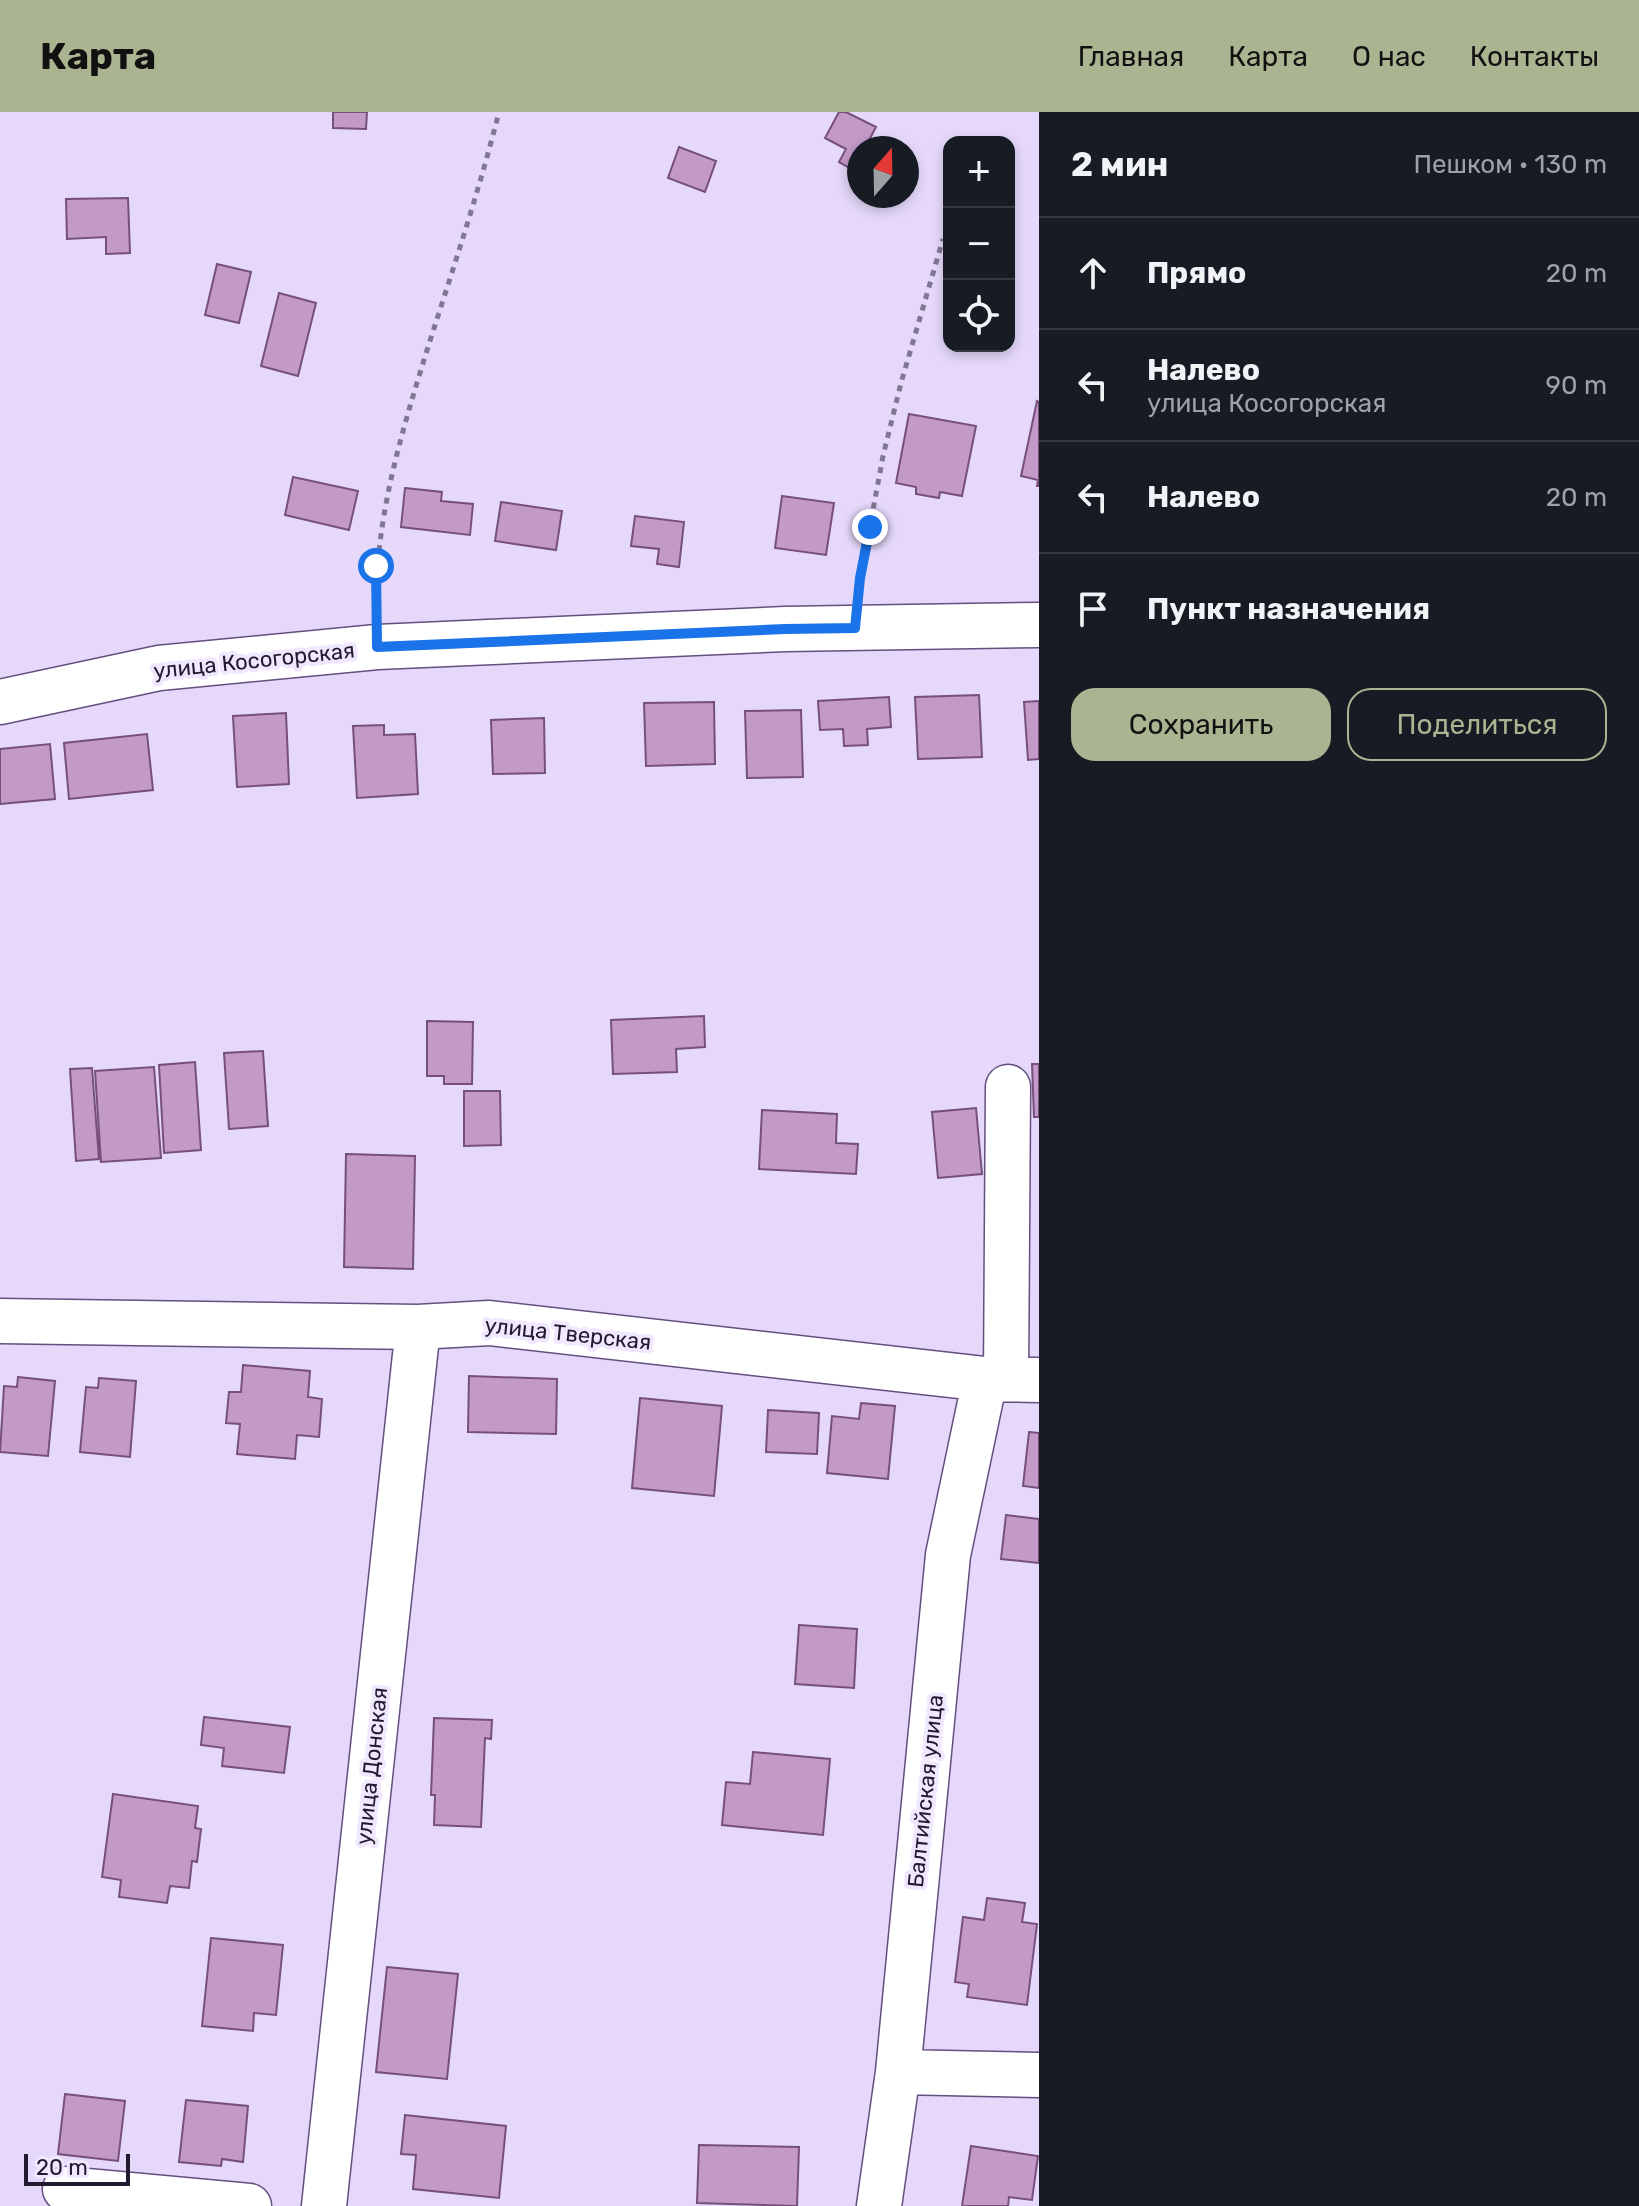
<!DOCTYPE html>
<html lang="ru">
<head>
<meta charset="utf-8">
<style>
	:root { --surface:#171b24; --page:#20242c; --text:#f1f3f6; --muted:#9ea1a6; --line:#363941; --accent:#abb491 }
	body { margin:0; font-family:Rubik,sans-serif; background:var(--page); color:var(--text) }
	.controls { position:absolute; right:24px; top:24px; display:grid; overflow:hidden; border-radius:16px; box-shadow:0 4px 12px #0003 }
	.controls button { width:72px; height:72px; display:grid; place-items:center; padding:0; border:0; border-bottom:2px solid var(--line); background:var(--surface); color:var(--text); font:40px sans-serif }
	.compass { position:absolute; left:847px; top:24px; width:72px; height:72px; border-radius:50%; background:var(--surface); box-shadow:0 4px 12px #0003; rotate:20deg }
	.scale { position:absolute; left:24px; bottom:20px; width:106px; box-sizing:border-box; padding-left:8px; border:4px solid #221a2e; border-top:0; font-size:22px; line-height:28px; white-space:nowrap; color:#221a2e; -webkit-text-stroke:6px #f0e8ff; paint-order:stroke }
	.stop { position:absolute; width:24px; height:24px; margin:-18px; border:6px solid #1a73e8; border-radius:50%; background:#fff }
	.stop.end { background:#1a73e8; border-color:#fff; box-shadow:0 2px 8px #0008 }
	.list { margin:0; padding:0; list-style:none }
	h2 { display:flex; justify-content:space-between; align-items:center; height:104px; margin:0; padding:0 32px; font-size:34px }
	h2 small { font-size:26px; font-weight:400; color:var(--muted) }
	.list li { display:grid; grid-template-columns:52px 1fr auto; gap:24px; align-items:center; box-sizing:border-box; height:112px; padding:0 32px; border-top:2px solid var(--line) }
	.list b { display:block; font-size:30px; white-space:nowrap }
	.list p { margin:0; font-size:26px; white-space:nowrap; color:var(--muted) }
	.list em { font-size:26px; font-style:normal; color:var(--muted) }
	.actions { display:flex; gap:16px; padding:24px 32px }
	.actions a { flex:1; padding:18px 0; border:2px solid var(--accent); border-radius:24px; text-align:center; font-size:28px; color:var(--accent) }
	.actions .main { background:var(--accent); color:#111 }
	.icon { flex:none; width:44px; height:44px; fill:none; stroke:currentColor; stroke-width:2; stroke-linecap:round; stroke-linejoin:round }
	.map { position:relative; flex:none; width:1039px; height:2094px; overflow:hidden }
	header { display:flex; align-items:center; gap:48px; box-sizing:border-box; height:112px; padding:0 40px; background:var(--accent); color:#111 }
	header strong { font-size:38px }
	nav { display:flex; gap:44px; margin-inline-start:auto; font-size:28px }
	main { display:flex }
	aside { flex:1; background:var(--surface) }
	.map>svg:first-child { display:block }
	.building { fill:#c399c8; stroke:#76507b; stroke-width:2 }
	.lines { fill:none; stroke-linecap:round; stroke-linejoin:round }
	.minor-casing { stroke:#634f80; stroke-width:47 }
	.path { stroke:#827793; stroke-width:5; stroke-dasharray:6 6; stroke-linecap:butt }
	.minor { stroke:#fff; stroke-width:44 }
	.route { stroke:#1a73e8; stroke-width:10 }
	.labels { text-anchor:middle; stroke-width:8; stroke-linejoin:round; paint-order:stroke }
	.street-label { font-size:22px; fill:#221a2e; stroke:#f0e8ff }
</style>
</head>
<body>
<header>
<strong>Карта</strong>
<nav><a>Главная</a><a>Карта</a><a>О нас</a><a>Контакты</a></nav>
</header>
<main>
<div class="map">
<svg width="1039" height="2094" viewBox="0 0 1039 2094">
	<rect width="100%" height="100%" fill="#e5d8fb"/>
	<path class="building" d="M333,0H367L366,17L333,16Z
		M839,0H846L876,15L865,36H859V48L853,58L839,50L846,37L825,26Z
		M679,35L716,49L705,80L668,66Z
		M128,86L130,141L106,142V125L67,127L66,87Z
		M217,152L251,160L239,211L205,203Z
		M279,181L316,191L298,264L261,254Z
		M1037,289L1039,290V374H1037L1038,368L1021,364Z
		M909,302L976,314L962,384L940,380L939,386L916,382V375L896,371Z
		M293,365L358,379L349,418L285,403Z
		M405,376L442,380L441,389L473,392L470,423L401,415Z
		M782,384L834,391L826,443L775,436Z
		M501,390L562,399L556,438L495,429Z
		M635,404L684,410L679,455L657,452L659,437L631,434Z
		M979,583L982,645L918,647L915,585Z
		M889,585L891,615L867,617L868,633L844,634L843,617L820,618L818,589Z
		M1039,589V647L1028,648L1024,590Z
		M714,590L715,652L646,654L644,591Z
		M801,598L803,665L747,666L745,599Z
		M286,601L289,672L237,675L233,604Z
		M544,606L545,661L493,662L491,608Z
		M384,613V623L415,622L418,682L357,686L353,614Z
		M147,622L153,678L69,687L64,631Z
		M50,632L55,687L0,692V637Z
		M704,904L705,935L676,937L677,960L613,962L611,908Z
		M427,909L473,910L472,972H444V964H427Z
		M263,939L268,1014L229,1017L224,941Z
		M195,950L201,1038L164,1041L159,953Z
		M1032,952H1039V1005H1034Z
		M154,955L161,1046L101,1050L95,959Z
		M92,956L99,1047L76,1049L70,957Z
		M464,979H500L501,1033L464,1034Z
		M976,996L982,1062L938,1066L932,1000Z
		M762,998L837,1002L836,1031L858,1032L856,1062L759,1057Z
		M346,1042L415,1044L413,1157L344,1155Z
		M243,1253L310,1259L308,1285L322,1287L319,1325L297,1323L295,1347L237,1342L240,1312L226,1311L229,1280H241Z
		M469,1264L557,1267L556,1322L468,1320Z
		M18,1265L55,1269L48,1344L0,1340L4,1274L17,1275Z
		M99,1266L136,1269L130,1345L80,1340L86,1275L98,1276Z
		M640,1286L722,1294L714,1384L632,1376Z
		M861,1291L895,1294L888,1367L827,1361L832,1304L859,1307Z
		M768,1298L819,1301L817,1342L766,1340Z
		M1029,1320L1039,1321V1376L1023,1374Z
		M1006,1403L1039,1407V1451L1001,1447Z
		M799,1513L857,1517L854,1576L795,1572Z
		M204,1605L290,1615L284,1661L222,1654L224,1636L201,1633Z
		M434,1606L492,1608L491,1627L485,1626L481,1715L434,1713L435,1683H431Z
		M753,1640L830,1647L823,1723L722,1713L726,1670L750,1672Z
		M113,1682L198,1694L195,1716L201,1717L197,1750L192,1749L189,1776L170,1774L167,1791L119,1785L121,1768L102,1765Z
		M987,1786L1025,1791L1022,1810L1037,1812L1027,1893L967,1885L969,1872L955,1870L963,1805L984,1808Z
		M211,1826L283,1833L276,1903L254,1901L253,1919L202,1914Z
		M387,1855L458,1862L447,1967L376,1960Z
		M65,1982L125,1989L118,2049L58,2042Z
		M186,1988L248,1994L243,2050L222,2047L221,2054L179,2050Z
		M405,2003L506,2014L499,2086L413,2077L416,2043L401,2042Z
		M699,2033L799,2035L797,2094L697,2091Z
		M971,2034L1038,2044L1032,2088L1009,2085L1008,2094H962Z"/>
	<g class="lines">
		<defs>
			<path id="minor" d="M0,590L159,556L377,535L785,517L1039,513
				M0,1209L418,1215L489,1211L985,1267L1039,1268
				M1006,1267L1008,975
				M898,1960L1039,1963
				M65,2077L249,2094
				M324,2094L418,1215
				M879,2094L898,1960L948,1443L985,1267"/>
		</defs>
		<use href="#minor" class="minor-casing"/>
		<path class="path" d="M858,479L883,344L901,271L943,127
			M376,499C375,407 401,322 428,235C453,157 479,79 499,0"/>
		<use href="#minor" class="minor"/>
	</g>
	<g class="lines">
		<path class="route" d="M376,454L377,535L785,517L855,516L860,466L870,415"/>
	</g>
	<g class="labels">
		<g class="street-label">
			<text transform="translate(254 548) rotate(-6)" y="8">улица Косогорская</text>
			<text transform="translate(568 1221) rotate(6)" y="8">улица Тверская</text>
			<text transform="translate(371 1654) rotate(-84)" y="8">улица Донская</text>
			<text transform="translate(925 1679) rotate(-84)" y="8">Балтийская улица</text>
		</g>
	</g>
</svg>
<div class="controls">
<button>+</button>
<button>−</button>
<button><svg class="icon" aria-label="locate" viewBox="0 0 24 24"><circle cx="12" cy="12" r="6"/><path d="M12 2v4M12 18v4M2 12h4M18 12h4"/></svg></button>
</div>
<svg class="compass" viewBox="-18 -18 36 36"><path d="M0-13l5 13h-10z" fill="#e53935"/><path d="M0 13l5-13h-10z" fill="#9ea1a6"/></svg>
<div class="scale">20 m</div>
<div class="stop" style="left:376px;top:454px"></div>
<div class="stop end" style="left:870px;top:415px"></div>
</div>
<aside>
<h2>2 мин<small>Пешком · 130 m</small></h2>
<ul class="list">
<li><svg class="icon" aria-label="ahead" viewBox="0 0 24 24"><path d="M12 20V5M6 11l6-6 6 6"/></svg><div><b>Прямо</b></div><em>20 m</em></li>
<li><svg class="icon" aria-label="left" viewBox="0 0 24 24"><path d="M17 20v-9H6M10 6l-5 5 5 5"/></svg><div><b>Налево</b><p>улица Косогорская</p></div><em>90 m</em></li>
<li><svg class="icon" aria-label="left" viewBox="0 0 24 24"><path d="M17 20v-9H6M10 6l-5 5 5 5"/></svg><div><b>Налево</b></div><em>20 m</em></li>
<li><svg class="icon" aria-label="arrive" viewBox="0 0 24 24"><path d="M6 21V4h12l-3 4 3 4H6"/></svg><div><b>Пункт назначения</b></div></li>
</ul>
<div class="actions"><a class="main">Сохранить</a><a>Поделиться</a></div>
</aside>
</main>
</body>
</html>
